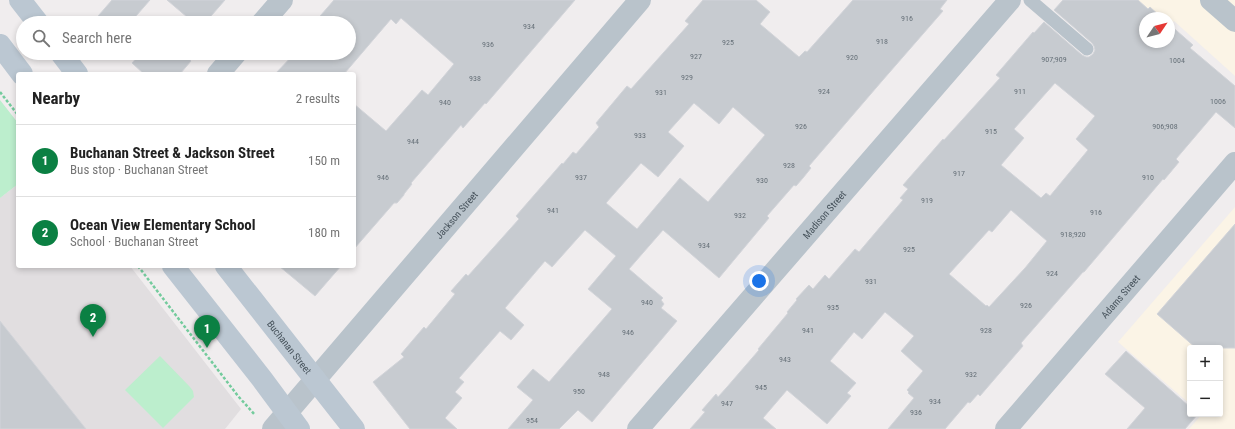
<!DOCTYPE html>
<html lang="en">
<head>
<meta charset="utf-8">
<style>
	:root { --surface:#fff; --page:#f6f6f6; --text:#222; --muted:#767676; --line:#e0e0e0; --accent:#0b8043 }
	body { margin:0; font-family:"Roboto Condensed",sans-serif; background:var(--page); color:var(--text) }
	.controls { position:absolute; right:12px; bottom:12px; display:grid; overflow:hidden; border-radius:4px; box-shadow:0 2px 6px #0003 }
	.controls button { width:36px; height:36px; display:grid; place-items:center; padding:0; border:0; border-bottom:1px solid var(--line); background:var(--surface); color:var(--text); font:20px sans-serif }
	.compass { position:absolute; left:1139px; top:12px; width:36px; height:36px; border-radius:50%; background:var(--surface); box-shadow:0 2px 6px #0003; rotate:55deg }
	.you { position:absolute; left:759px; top:281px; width:14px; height:14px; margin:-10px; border:3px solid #fff; border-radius:50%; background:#1a73e8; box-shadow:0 0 0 6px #1a73e833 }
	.badge { display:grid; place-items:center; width:26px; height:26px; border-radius:50%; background:var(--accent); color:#fff; font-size:13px; font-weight:700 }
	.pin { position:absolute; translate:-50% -33px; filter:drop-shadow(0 1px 2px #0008) }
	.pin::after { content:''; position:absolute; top:21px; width:14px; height:12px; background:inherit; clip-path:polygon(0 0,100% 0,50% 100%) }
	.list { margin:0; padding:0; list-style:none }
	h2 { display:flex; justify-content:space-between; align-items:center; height:52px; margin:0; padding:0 16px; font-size:17px }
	h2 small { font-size:13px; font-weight:400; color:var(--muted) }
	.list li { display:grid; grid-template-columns:26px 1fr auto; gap:12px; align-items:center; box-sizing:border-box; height:72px; padding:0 16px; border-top:1px solid var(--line) }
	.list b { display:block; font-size:15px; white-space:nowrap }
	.list p { margin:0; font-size:13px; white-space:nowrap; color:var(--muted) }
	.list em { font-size:13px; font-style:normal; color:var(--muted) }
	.icon { flex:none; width:22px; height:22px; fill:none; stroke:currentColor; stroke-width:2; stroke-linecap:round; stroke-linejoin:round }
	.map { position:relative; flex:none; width:1235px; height:429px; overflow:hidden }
	.search { position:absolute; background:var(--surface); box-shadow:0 2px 6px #0003; left:16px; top:16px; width:340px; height:44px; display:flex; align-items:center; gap:10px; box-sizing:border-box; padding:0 14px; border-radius:22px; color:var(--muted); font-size:15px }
	.panel { position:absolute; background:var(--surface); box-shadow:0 2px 6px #0003; left:16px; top:72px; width:340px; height:196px; border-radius:4px }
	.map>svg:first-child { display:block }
	.commercial { fill:#fbf4e6 }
	.education { fill:#e1dee0 }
	.green { fill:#bceecd }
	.building { fill:#c7cbd0; stroke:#d2d4d9; fill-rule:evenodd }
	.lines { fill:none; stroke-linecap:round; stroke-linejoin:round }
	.path { stroke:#74cb9d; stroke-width:2.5; stroke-dasharray:3 2; stroke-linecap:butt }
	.service { stroke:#b9c3cb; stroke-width:13 }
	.minor { stroke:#b9c3cb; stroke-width:22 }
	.tertiary { stroke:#b9c3cb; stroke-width:22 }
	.secondary { stroke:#bbc7d2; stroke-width:22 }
	.labels { text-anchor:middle; stroke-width:3; stroke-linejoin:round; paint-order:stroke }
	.number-label { font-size:8px; fill:#667078 }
	.street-label { font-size:10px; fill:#46525b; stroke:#fff }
</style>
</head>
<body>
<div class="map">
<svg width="1235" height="429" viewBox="0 0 1235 429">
	<rect width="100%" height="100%" fill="#f0edee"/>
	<path class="commercial" d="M1085,0H1235V76L1174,21L1169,27V18H1145L1146,53Z
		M1235,207V429H1189L1202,414H1220V348H1190V404L1118,342Z"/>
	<path class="education" d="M18,184V266H130L241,409L225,429H0V198Z"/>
	<path class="green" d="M0,100L18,123V184L0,198Z
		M160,356L190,387L193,391L194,397L163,428L125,390Z"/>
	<path class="building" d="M112,0H150L130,23H92Z
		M167,0H225L205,23H194Z
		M334,0H575L486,104L485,103L463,128L461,125L411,183L412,184L404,194V195L397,203H394L354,249V104L386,131L422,90L428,95L454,64L401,18L396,24L391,19L344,74H275L295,53H349V23H314Z
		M703,0H756L770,12L760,24L799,57L805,51L807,52L853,0H947L940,9L943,11L882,81L809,166L811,168L803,178L796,186L794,185L767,216L769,218L719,278L663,230L629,269L663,298L661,300L664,304L661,308L677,321L592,422L578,410L559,429H508L533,400L517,387L533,369L549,382L612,309L588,289L616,256L585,230L552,267L545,261L505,308L524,325L511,340L500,331L459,378L464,382L455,392L462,398L445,418L457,429H410L373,382L404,357L401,354L424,327L426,329L455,294L451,291L466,274L468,276L519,219L516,216L562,163L563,164L573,152L576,154L599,127L596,123L627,86L631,89L689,24L685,21ZM694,103L719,124L733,107L765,135L708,202L680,178L637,229L606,203L641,163L658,177L684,146L668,132Z
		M1063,0H1138L1148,9L1150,7L1162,18H1145V42H1169V24L1193,45L1190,48L1235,86V128L1216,112L1176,159L1179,162L1164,180L1163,179L1084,272H1083L1021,343L1023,346L980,396L978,394L970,403L968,402L945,429H888L914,398L908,393L909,392L907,390L923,371L901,351L914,336L885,312L862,339L854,332L830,361L856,383L847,393L851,396L827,424L787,390L763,418L776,429H690L705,412L702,410L716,394L718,397L727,387L759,350L758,349L788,313L787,312L797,300L796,299L809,285L813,289L825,275L829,279L855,249L859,252L903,200L900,198L908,189L903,185L943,139L944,140L1000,78L996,75L1033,32L1034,33L1044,22L1082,55L1086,57H1089L1093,54L1095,50L1094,46L1092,43L1054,10ZM1055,83L1095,116L1076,139L1088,150L1050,196L1046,193L1041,198L1001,165L1024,138L1014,129ZM1011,210L1047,241L1025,268L989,307L987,305L986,306L949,274L989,230L992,232Z
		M141,53H182L191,61L180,74H144L132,63Z
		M1235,224V348H1196L1157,314Z
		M279,266H341L315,296Z
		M0,321L86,429H0Z
		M1126,351L1190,407V414H1198L1185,429H1127L1145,408L1105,374Z"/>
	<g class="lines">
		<path class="path" d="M0,92L18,115
			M138,266L238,396L255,415"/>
		<path class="service" d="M1030,0L1087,49"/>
		<g class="minor">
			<path d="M262,23L282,0"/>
			<path d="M218,74L236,53"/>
			<path id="s1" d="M638,429L1010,0"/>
			<path id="s2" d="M1006,429L1235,163"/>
		</g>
		<g class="tertiary">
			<path d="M1211,0L1235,21"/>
			<path id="s3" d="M273,429L640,0"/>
		</g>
		<g class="secondary">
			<path d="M20,0L38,23"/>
			<path d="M0,45L22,74"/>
			<path d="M61,53L77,74"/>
			<path d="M173,266L262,379L299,429"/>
			<path id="s4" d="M226,266L354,429"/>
		</g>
	</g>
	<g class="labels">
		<g class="number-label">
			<text x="907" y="21">916</text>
			<text x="529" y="29">934</text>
			<text x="882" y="44">918</text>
			<text x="728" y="45">925</text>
			<text x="488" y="47">936</text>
			<text x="696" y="59">927</text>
			<text x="852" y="60">920</text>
			<text x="1054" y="62">907;909</text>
			<text x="1177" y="63">1004</text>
			<text x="687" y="80">929</text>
			<text x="475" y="81">938</text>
			<text x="824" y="94">924</text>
			<text x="1020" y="94">911</text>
			<text x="661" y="95">931</text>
			<text x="1218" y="104">1006</text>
			<text x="445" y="105">940</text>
			<text x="801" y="129">926</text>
			<text x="1165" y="129">906;908</text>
			<text x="991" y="134">915</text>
			<text x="640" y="138">933</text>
			<text x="413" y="144">944</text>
			<text x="789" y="168">928</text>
			<text x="959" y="176">917</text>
			<text x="383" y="180">946</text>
			<text x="581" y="180">937</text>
			<text x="1148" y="180">910</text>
			<text x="762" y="183">930</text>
			<text x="927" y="203">919</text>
			<text x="553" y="213">941</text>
			<text x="1096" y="215">916</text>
			<text x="740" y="218">932</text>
			<text x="1073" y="237">918;920</text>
			<text x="704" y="248">934</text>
			<text x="909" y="252">925</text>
			<text x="1052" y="276">924</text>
			<text x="871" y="284">931</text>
			<text x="647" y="305">940</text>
			<text x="1026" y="308">926</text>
			<text x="833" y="310">935</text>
			<text x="808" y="333">941</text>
			<text x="986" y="333">928</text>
			<text x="628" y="335">946</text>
			<text x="785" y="362">943</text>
			<text x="604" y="377">948</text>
			<text x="971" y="377">932</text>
			<text x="761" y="390">945</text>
			<text x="579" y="394">950</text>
			<text x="935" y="404">934</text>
			<text x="727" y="406">947</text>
			<text x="916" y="415">936</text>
			<text x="532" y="423">954</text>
		</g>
		<g class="street-label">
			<text dy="4" stroke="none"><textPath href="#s3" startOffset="282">Jackson Street</textPath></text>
			<text dy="4" stroke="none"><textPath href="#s1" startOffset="284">Madison Street</textPath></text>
			<text dy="4" stroke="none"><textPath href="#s2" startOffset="175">Adams Street</textPath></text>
			<text dy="4" stroke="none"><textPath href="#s4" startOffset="103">Buchanan Street</textPath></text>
		</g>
	</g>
</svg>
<div class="controls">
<button>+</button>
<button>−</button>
</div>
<svg class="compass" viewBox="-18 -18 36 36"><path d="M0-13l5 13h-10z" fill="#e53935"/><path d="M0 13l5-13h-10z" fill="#767676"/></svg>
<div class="you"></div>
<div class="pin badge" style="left:207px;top:348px">1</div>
<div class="pin badge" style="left:93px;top:337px">2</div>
<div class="search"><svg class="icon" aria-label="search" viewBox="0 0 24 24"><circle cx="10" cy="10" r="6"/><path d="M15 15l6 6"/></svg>Search here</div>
<section class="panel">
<h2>Nearby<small>2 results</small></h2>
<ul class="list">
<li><span class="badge">1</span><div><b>Buchanan Street &amp; Jackson Street</b><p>Bus stop · Buchanan Street</p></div><em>150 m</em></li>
<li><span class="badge">2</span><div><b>Ocean View Elementary School</b><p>School · Buchanan Street</p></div><em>180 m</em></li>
</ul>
</section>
</div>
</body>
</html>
